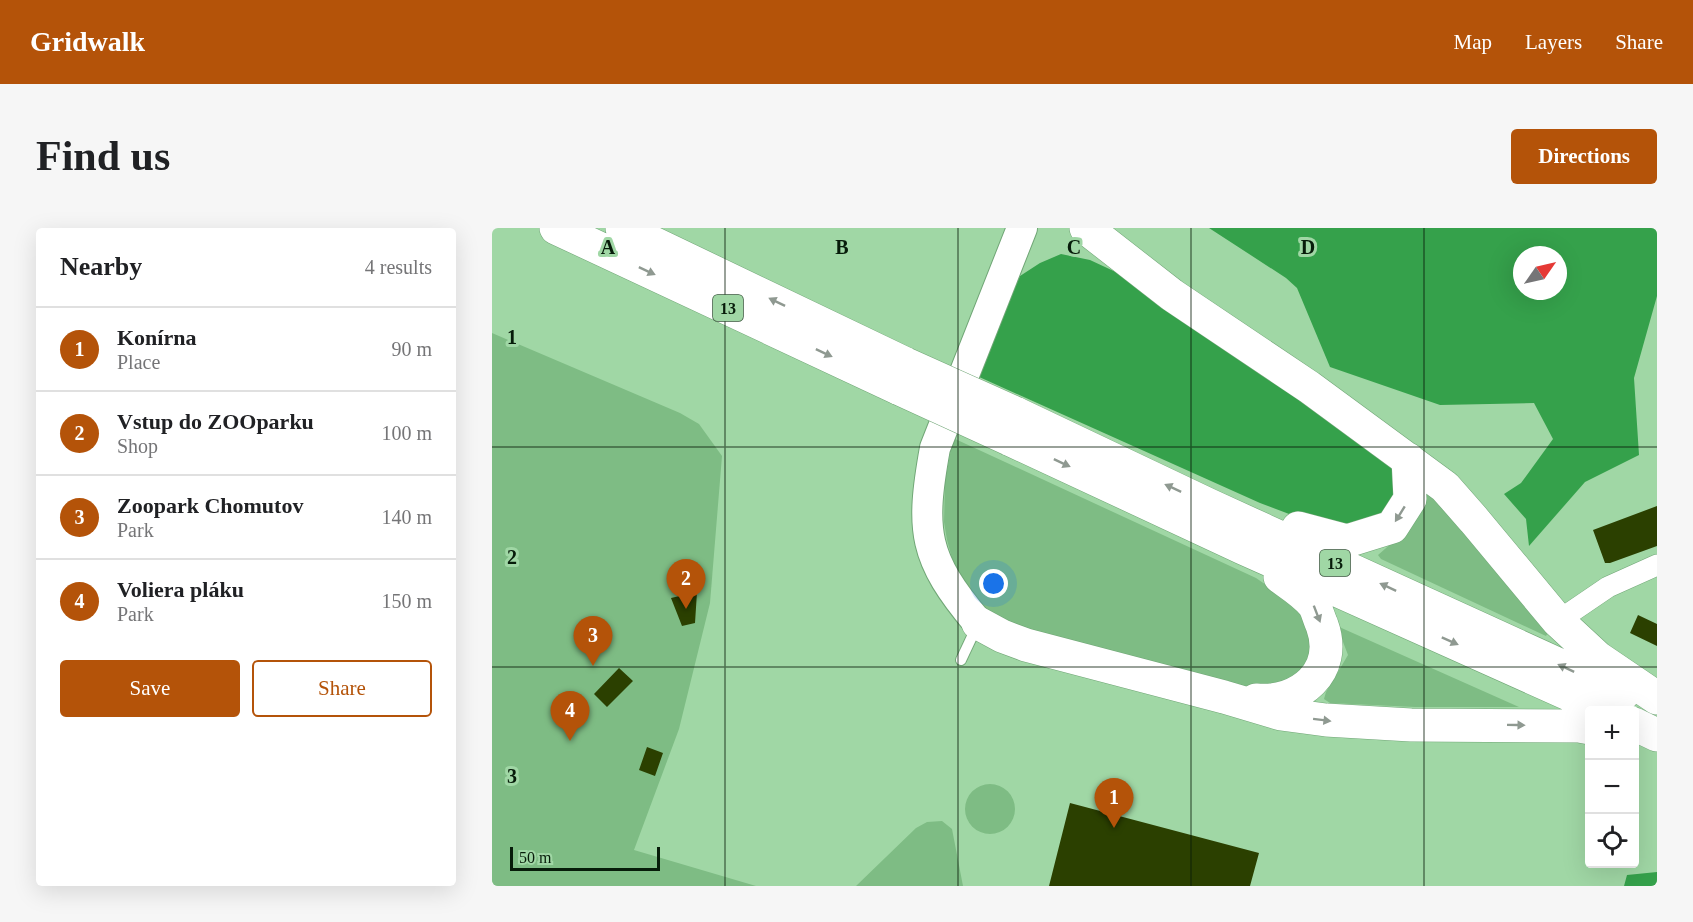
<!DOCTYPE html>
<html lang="en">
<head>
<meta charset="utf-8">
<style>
	:root { --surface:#fff; --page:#f6f6f6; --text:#202124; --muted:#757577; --line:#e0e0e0; --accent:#b45309 }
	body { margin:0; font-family:Georgia,serif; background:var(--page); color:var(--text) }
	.controls { position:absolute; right:18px; bottom:18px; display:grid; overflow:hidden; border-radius:6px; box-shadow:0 6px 24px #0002 }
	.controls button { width:54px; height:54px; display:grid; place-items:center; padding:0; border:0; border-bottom:2px solid var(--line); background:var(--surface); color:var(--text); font:30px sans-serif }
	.compass { position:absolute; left:1021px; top:18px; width:54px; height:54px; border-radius:50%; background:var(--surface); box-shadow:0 6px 24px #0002; rotate:56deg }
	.scale { position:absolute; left:18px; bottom:15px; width:150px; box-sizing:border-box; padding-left:6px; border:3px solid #071c0a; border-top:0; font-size:16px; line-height:21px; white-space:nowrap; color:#071c0a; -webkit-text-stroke:4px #a0d7a5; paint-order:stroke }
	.you { position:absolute; left:502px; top:356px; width:21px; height:21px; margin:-15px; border:4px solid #fff; border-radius:50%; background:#1a73e8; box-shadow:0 0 0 9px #1a73e833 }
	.badge { display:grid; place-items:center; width:39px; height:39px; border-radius:50%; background:var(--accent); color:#fff; font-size:20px; font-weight:700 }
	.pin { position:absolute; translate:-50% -50px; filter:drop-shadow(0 2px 3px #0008) }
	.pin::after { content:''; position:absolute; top:32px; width:21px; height:18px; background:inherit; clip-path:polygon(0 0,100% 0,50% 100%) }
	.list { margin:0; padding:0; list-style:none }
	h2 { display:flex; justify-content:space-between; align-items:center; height:78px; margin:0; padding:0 24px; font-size:26px }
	h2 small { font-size:20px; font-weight:400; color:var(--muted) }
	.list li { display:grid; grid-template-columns:39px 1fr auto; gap:18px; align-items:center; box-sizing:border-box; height:84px; padding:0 24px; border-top:2px solid var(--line) }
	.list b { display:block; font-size:22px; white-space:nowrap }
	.list p { margin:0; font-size:20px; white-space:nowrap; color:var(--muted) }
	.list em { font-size:20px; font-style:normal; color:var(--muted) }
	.actions { display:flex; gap:12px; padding:18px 24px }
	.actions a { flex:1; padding:14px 0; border:2px solid var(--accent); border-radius:6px; text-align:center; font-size:21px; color:var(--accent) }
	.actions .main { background:var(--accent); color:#fff }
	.icon { flex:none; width:33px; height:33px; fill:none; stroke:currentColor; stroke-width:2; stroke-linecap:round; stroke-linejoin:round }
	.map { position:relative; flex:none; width:1165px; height:658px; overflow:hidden; border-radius:6px }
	header { display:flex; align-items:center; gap:36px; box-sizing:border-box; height:84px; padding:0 30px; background:var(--accent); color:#fff }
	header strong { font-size:28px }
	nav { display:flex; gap:33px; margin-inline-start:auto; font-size:21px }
	.intro { display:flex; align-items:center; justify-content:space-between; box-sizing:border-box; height:144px; padding:0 36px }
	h1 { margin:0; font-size:42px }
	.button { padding:15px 27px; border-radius:6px; background:var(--accent); color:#fff; font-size:21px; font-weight:700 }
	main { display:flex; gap:36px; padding:0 36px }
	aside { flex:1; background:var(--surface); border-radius:6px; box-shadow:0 6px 24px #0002 }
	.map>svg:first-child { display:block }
	.green { fill:#7ebc84 }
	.forest { fill:#35a14b; fill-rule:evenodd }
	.building { fill:#2b4000 }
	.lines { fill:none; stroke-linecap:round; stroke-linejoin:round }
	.lane-casing { stroke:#70a676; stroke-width:12 }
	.street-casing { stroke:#70a676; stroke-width:22 }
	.secondary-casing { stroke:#70a676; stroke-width:32 }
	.highway-casing { stroke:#70a676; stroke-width:34 }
	.lane { stroke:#fff; stroke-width:10 }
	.street { stroke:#fff; stroke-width:21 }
	.secondary { stroke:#fff; stroke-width:30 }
	.highway { stroke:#fff; stroke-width:33 }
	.highway-bridge-casing { stroke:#70a676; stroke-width:34; stroke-linecap:butt }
	.highway-bridge { stroke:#fff; stroke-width:33 }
	.oneway { fill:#8f9991 }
	.grid { fill:none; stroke:#071c0a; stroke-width:1.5; stroke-opacity:0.55 }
	.labels { text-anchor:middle; stroke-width:6; stroke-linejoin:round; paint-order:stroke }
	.shield { fill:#a0d7a5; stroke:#355438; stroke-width:1.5 }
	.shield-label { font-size:16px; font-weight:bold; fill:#071c0a }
	.grid-label { font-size:20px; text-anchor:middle; font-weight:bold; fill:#071c0a; stroke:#a0d7a5; stroke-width:6; stroke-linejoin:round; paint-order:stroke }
</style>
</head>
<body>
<header>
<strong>Gridwalk</strong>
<nav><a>Map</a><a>Layers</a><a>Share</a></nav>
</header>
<div class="intro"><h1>Find us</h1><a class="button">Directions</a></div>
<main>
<aside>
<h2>Nearby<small>4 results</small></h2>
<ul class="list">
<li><span class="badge">1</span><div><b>Konírna</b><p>Place</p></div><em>90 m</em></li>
<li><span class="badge">2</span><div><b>Vstup do ZOOparku</b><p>Shop</p></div><em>100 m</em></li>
<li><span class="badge">3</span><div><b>Zoopark Chomutov</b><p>Park</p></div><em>140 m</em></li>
<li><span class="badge">4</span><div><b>Voliera pláku</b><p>Park</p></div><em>150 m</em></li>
</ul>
<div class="actions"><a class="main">Save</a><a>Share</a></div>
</aside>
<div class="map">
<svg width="1165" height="658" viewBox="0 0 1165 658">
	<rect width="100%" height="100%" fill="#a0d7a5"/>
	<path class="green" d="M0,105L188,185L207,196L230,228L218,375L187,501L142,622L264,658H0Z
		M461,210L764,350L805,378L820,403L817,443L773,464L540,405L498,384L486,373L475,358L461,334L455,312L452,294L453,254Z
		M937,264L1057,403L1054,408L889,331L886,327L909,307L930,266Z
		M845,398L1027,479H923L838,475L832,471L834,464L856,427Z
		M473 581a25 25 0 1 1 50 0a25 25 0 1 1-50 0Z
		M450,593L460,601L471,658H364L424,600L435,594Z"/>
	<path class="forest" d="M717,0H1165V68L1142,150L1147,227L1093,254L1037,318L1034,291L1012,266L1029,255L1061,211L1042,175L948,177L838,139L805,60L794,50ZM1030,27H1066V63H1030Z
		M569,26L598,32L641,52L896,232L901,244L902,271L878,299L821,295L768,275L485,148L502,100L528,48L548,35Z
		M1165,644V658H1132L1135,647Z"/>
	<path class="building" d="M1165,278V318L1118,335H1113L1101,302Z
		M205,364L203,395L190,398L179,370Z
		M1146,387L1165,396V418L1138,405Z
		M127,440L141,453L115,479L102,466Z
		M155,519L171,525L163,548L147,542Z
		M578,575L767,625L758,658H557Z"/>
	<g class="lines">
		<defs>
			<path id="lane" d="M469,432L485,398"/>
			<path id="street" d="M1066,393L1116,359L1165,337"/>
			<path id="secondary" d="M486,395C431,330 428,303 443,220L530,0"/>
			<path id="highway" d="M64,0L408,161
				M130,0L414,136
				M594,0L680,67L817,159L953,259L982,292L1066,393L1106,430L1165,470
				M523,185L717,277L1131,466
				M517,211L751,320L1112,482
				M806,300L855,313L900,299L918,271L916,231
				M486,395L510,408L534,417L732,469L789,486L834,492L919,497L1087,498L1098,500
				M764,472C807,476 847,444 830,397C827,391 825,381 821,376C812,365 799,357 788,349
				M1142,496L1165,507"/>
		</defs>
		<use href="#lane" class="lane-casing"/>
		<use href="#street" class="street-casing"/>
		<use href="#secondary" class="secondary-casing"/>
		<use href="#highway" class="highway-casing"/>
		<use href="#lane" class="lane"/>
		<use href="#street" class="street"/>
		<use href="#secondary" class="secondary"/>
		<use href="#highway" class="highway"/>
		<defs>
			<path id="highway-bridge" d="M414,136L523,185
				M408,161L517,211"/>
		</defs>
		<use href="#highway-bridge" class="highway-bridge-casing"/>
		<use href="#highway-bridge" class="highway-bridge"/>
	</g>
	<defs><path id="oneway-solid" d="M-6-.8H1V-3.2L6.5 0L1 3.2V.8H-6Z" transform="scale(1.5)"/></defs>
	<g class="oneway">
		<use href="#oneway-solid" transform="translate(155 43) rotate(25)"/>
		<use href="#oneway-solid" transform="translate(285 74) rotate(-154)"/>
		<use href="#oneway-solid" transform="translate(332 125) rotate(25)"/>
		<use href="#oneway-solid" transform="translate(570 235) rotate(25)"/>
		<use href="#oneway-solid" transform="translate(681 260) rotate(-155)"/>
		<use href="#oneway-solid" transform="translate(908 286) rotate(122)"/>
		<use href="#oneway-solid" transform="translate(896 359) rotate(-155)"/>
		<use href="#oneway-solid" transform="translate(825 386) rotate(69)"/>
		<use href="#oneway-solid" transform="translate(958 413) rotate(24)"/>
		<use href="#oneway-solid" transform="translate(1074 440) rotate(-155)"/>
		<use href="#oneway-solid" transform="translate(830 492) rotate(7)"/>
		<use href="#oneway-solid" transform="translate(1024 497) rotate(1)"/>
	</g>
	<path class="grid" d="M233,0V658M466,0V658M699,0V658M932,0V658M0,219H1165M0,439H1165"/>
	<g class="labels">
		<g class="shield">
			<rect x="221" y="67" width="30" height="26" rx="4.5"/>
			<rect x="828" y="322" width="30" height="26" rx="4.5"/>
		</g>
		<g class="shield-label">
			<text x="236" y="86">13</text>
			<text x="843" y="341">13</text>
		</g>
	</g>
	<g class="grid-label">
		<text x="116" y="26">A</text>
		<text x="350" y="26">B</text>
		<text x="582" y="26">C</text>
		<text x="816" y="26">D</text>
		<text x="20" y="116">1</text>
		<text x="20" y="336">2</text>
		<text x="20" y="555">3</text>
	</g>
</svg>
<div class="controls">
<button>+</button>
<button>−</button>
<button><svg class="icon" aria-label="locate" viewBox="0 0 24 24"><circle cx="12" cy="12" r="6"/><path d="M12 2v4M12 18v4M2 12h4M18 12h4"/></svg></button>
</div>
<svg class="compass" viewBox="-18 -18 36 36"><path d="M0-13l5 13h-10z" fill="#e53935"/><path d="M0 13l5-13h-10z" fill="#757577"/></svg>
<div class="scale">50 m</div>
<div class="you"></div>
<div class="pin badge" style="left:622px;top:600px">1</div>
<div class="pin badge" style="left:194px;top:381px">2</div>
<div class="pin badge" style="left:101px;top:438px">3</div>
<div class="pin badge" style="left:78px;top:513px">4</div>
</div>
</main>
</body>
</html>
